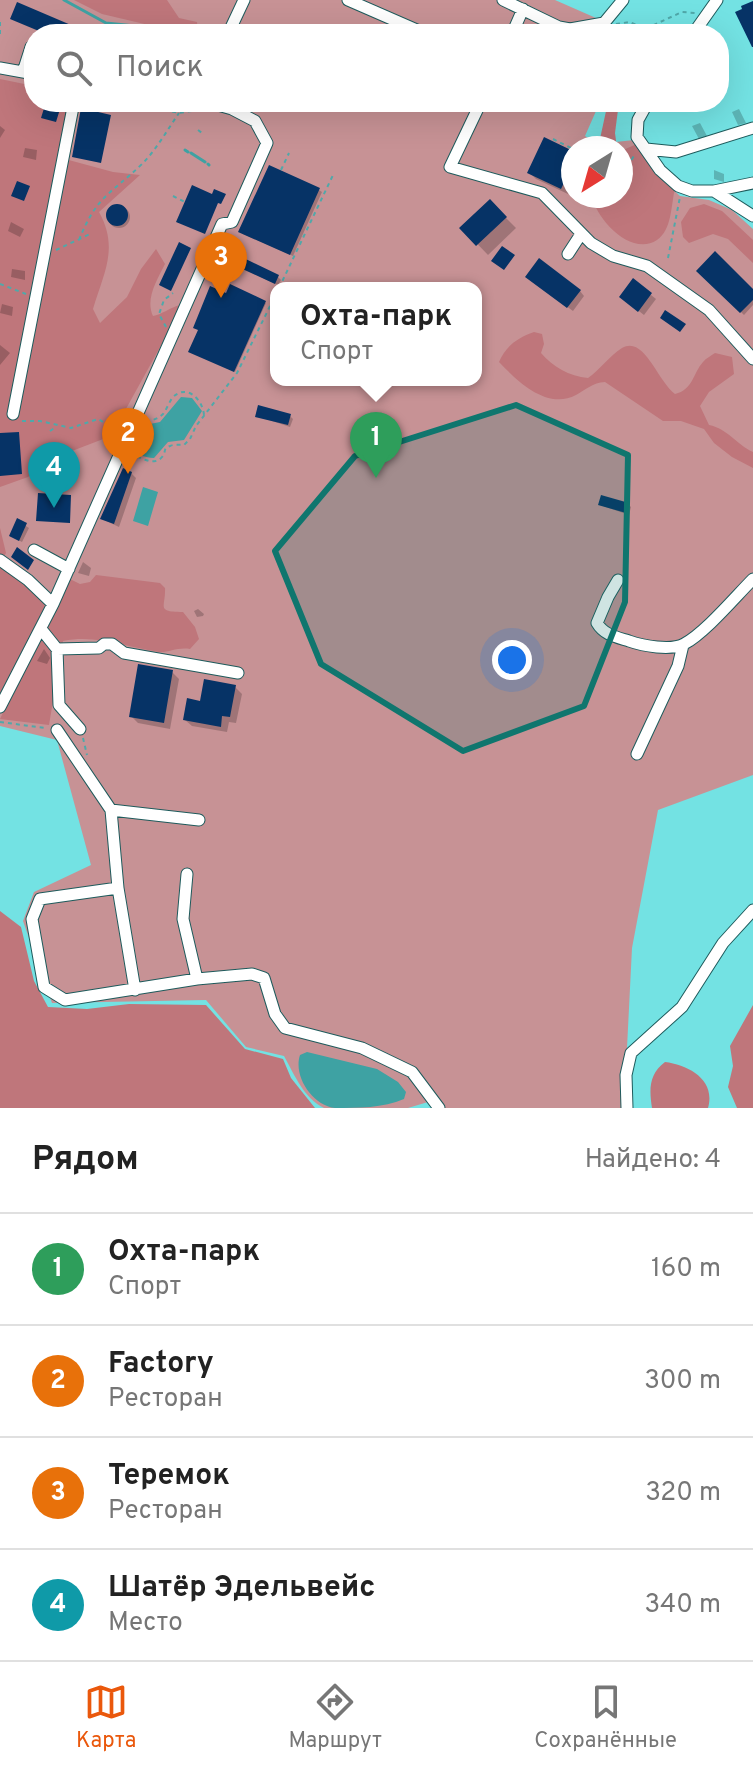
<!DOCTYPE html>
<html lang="ru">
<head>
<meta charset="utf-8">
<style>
	:root { --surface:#fff; --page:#f2f2f2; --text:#222; --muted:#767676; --line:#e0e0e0; --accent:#ea580c }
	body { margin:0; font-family:Overpass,sans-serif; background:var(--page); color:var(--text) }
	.compass { position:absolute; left:561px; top:136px; width:72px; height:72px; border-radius:50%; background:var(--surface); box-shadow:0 8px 32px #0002; rotate:217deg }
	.you { position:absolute; left:512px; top:660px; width:28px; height:28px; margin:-20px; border:6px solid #fff; border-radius:50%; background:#1a73e8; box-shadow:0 0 0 12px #1a73e833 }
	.badge { display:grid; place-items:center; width:52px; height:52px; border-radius:50%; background:var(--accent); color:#fff; font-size:26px; font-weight:700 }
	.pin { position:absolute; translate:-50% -66px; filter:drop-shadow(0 2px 4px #0008) }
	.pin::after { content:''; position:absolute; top:42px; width:28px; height:24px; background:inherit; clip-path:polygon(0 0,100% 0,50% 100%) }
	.popup { position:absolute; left:270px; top:282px; width:212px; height:104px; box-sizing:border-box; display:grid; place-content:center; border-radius:16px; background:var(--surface); filter:drop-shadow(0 2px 6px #0005); font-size:26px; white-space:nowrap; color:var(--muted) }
	.popup b { font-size:30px; color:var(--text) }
	.popup::after { content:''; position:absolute; left:50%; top:100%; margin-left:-16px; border:16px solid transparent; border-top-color:var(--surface) }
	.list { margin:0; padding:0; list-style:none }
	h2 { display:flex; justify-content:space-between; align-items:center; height:104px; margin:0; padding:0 32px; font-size:34px }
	h2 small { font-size:26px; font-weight:400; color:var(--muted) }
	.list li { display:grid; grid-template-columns:52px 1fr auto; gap:24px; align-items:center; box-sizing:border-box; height:112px; padding:0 32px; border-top:2px solid var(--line) }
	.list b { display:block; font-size:30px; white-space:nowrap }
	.list p { margin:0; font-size:26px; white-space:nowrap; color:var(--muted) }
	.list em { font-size:26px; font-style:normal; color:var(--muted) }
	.icon { flex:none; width:44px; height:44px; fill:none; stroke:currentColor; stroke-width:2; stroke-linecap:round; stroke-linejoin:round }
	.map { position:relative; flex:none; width:753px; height:1108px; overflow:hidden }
	.search { position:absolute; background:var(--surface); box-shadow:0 8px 32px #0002; left:24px; right:24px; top:24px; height:88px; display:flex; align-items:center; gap:20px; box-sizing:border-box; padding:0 28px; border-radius:32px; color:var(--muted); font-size:30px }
	.sheet { height:552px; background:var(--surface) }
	nav { display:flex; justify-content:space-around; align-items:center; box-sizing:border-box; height:112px; border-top:2px solid var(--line); background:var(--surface); font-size:22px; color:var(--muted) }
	nav a { display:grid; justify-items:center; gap:4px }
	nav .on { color:var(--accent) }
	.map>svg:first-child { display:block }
	.green { fill:#c79295; fill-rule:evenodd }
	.forest { fill:#bf767b }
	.water { fill:#3ea2a3 }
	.shadow { fill:#0003 }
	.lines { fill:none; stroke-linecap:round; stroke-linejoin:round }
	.stream { stroke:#3ea2a3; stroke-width:3 }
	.building { fill:#063366 }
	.minor-casing { stroke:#1e5b5c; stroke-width:13 }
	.path { stroke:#50a8a9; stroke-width:2; stroke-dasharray:4 4; stroke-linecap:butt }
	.minor { stroke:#fff; stroke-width:11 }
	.marked { fill:#0f766e; fill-opacity:0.2; stroke:#0f766e; stroke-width:6; stroke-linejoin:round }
</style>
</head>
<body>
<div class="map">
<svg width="753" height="1108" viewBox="0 0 753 1108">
	<rect width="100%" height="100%" fill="#73e2e3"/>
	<path class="green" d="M0,0H555L621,29V34H34V102H600L585,136L597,144L634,140L664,181L680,196L709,200L732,210L753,229V775L658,810L632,948L624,1108H439L428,1102L408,1108H324C304,1098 295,1076 284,1056L246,1047L206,1000L52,1003L23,921L34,892L91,865L57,740L0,726ZM573,148H621V196H573ZM276,288H476V380H276Z"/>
	<path class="forest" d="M74,0H167L179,18L197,22L198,33L165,34L153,26L102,14Z
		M0,79L34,86V102H71L65,159L113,172L140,175L99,212C119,248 104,272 93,309L100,323L127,297L141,269L156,249L165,264C157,280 145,299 153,316C161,315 171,307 180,305L169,331L111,436L72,451L43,465L28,477L0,487Z
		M608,102H619L615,133L617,148H598Z
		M639,143L675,188C671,205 672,230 657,240C631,257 596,219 592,196H621V151Z
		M704,204L722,211L753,240V263L728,239L713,234L689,243L683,237L681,222L690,208Z
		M534,332L542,334L544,344L541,353C553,367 569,376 588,378C600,370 609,356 622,348C644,335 657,380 675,394C693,390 693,373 703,362C706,358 711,356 715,353L732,357L734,374L709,392L700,406L709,425C728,429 736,444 753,452V468L732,457L714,443L704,429L681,421H663L605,382C592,383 587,389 576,395C547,410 518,382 499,362C506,346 517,338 534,332Z
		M0,528L6,553L0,563L53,604L66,577L80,584L90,582L96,575L160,583L165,588C166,607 155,612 183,612L195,627L199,639L190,649C177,647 168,653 159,652C126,647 96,634 63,641L49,725L0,719L38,637L0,703Z
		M0,911L21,927L34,981L48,1007L87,1009L129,1004L206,1005L245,1049L283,1059L291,1078L315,1108H0Z
		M753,1005V1108H737L728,1087L733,1066L730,1046Z
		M665,1062C689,1065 716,1080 708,1108H652C649,1089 649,1074 665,1062Z"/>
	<path class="water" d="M181,397L192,398L202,411L184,440L168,442L154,458C144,458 133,453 129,443L134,435L150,424L160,422Z
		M143,487L158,492L148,526L133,521Z
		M307,1052L377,1069L398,1082L406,1092L404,1099C383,1108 358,1108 335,1108C312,1105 293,1076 300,1055Z"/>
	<path class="shadow" d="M739,109L746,123L738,125L732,112Z
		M700,123L707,136L699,139L692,126Z
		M0,126L5,130L0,138Z
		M25,148L37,150L36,160L23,157Z
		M573,153V184L568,194L536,179L529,172Z
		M714,170L724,174V182L714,179Z
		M319,190L322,192L293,256L243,234Z
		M490,202L516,228L488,255L462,228Z
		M108 217a11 11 0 1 1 22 0a11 11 0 1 1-22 0Z
		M11,222L24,229L20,237L8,231Z
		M225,260L278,277L281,280L278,285Z
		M12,269L25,271V280L11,277Z
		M699,271L753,291V305L744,315Z
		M532,281L580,291L584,296L573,311Z
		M231,287L266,303L235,372L191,351Z
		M651,295L656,299L644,315L626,301Z
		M2,304L13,307L12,316L0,313Z
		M0,345L10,353L0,365Z
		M257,416H290L293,419L290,427Z
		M131,473L136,478L119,527L102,519Z
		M628,504L631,507L629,515L600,505Z
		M18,521L29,528L22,542L14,538Z
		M83,562L91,568L89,576L78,573Z
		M198,609L204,614L203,616L197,617L194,611Z
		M44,649L50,658L47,664L37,661Z
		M172,672L179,679L170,729L138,723L131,716Z
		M235,687L242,694L236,723L229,722L227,732L192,726L185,720L202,703Z"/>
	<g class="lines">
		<path class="stream" d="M64,0L106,23L135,26L150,34
			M185,150L188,152
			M191,153L205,162
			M208,164L209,165"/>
	</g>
	<path class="building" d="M753,1V47H752L735,12L742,9L741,6Z
		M17,2L92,34H46L10,19Z
		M45,105L60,109L56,122L41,118Z
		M81,108L111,115L101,163L72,157Z
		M544,137L573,151V164L561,189L527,173Z
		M269,165L320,188L290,255L238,232Z
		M17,181L30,186L24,201L11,196Z
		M192,185L212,194L214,189L226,194L221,204L218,203L205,234L176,222Z
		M490,199L507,217L476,246L459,228Z
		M106 215a11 11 0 1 1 22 0a11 11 0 1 1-22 0Z
		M179,242L191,248L171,291L159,285Z
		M502,246L515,255L504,270L491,261Z
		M227,250L279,275L275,284L223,260Z
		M715,251L753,289V300L740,313L696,271Z
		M539,258L581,290L567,308L525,277Z
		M633,278L652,293L638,312L619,297Z
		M230,284L266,301L234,372L188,352L198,330L193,328L210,286L226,293Z
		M665,310L686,324L680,332L660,318Z
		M258,405L291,414L288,425L255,417Z
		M19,432L22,474L0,476V433Z
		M123,468L132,472L114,524L100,519Z
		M38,493L71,495L70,523L36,521Z
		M601,495L629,503L626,513L598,505Z
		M17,518L27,523L19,541L9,536Z
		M17,547L34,560L28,570L11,557Z
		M138,664L173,670L164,723L129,717Z
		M204,679L236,685L230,717L222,716L221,727L183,720L187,698L200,701Z"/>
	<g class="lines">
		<defs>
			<path id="minor" d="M348,0L426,34
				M503,0L559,27L570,29L604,23L623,0
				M228,34L244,0
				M512,34L523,9
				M693,34L717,0
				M0,68L34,74
				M23,72L31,47
				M481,102L450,167L542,193L591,243L613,256L647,266L709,310L753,359
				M648,102L638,120L637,137L660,170L678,186L692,191H714L753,216
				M646,149L676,152L753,128
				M714,191L753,183
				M568,254L581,234
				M13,414L74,102
				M34,550L69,569
				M0,560L28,580L53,604
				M618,580L608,597L597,623C604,635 616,637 629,641C643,646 671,651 684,644C705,633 736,596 753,579
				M41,629L57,649L99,648L104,644H112L124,653L238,673
				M57,649L59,705L80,729
				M0,707L53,604L222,224L232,222L267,143L255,121L232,109L207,102
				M57,730L111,810L118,888L135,990
				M637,754L678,666L683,645
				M111,810L199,820
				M187,874L183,919L197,979
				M118,888L40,899L32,919L44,987L65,1000L197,979L252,974L264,978L275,1014L285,1028L362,1048L412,1072L439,1108
				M627,1108L626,1075L631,1053L682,1007L723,943L753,910"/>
		</defs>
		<use href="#minor" class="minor-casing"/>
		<path class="path" d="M0,22V35
			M616,24L630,22L645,29L682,12L695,13
			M125,102L179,113L198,110
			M198,130L202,133
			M553,139L573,149
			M281,170L289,153
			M621,171L626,169L635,154
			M173,196L185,202
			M79,240C97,195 110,195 142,164C156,150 168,129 179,113
			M56,250L90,234
			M668,258L680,197
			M0,284L26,294
			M279,288L334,173
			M166,327L159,314L164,300L173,293
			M22,421H40L71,428L98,419L118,431
			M146,422C152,420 158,419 163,414C167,409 169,402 173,397C188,383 203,401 204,415
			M50,431L56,427
			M130,453C139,457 154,467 162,457C167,451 162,449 170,446C174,444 179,445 184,445L190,439L196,426L237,373L276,294
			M0,722L45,728
			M83,738L87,755"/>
		<use href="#minor" class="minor"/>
	</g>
	<path class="marked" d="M516,405L628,455L625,602L584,706L463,751L321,664L275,551L355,456Z"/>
</svg>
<svg class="compass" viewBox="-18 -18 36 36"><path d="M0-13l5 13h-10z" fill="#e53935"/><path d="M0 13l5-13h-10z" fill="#767676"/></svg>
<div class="you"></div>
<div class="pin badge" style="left:376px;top:478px;background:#2e9e5b">1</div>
<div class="popup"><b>Охта-парк</b>Спорт</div>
<div class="pin badge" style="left:128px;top:474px;background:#e8710a">2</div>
<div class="pin badge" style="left:221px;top:298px;background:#e8710a">3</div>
<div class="pin badge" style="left:54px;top:508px;background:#0f9aa8">4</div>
<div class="search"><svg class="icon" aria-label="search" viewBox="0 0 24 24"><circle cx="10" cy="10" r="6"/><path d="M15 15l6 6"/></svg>Поиск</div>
</div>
<section class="sheet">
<h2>Рядом<small>Найдено: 4</small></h2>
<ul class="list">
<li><span class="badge" style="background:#2e9e5b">1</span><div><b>Охта-парк</b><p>Спорт</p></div><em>160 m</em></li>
<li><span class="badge" style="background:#e8710a">2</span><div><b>Factory</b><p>Ресторан</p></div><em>300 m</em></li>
<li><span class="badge" style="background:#e8710a">3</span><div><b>Теремок</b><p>Ресторан</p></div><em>320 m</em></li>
<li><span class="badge" style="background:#0f9aa8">4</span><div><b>Шатёр Эдельвейс</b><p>Место</p></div><em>340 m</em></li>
</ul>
</section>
<nav>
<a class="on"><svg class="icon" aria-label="map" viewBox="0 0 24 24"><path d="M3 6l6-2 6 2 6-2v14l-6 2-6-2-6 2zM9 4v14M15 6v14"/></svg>Карта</a>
<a><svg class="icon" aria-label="directions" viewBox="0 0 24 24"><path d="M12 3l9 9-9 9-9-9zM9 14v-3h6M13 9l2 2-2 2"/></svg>Маршрут</a>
<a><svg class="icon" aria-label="saved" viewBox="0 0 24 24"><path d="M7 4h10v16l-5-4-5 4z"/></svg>Сохранённые</a>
</nav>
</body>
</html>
